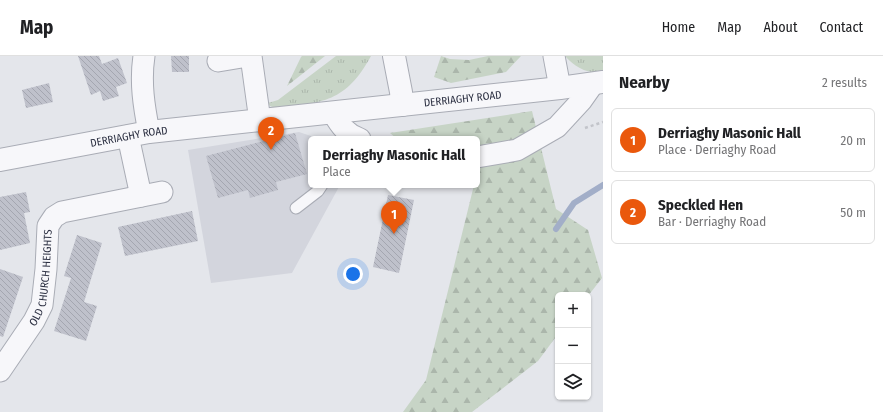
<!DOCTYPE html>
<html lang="en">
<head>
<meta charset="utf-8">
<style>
	:root { --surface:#fff; --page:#f2f2f2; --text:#202124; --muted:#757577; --line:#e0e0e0; --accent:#ea580c }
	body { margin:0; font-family:"Fira Sans Condensed",sans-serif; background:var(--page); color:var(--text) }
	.controls { position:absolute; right:12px; bottom:12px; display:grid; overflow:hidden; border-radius:6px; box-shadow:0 1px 3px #0004 }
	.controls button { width:36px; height:36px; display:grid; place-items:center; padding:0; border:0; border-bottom:1px solid var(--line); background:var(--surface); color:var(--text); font:20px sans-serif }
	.you { position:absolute; left:353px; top:218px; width:14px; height:14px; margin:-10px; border:3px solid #fff; border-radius:50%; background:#1a73e8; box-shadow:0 0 0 6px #1a73e833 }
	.badge { display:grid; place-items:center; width:26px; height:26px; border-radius:50%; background:var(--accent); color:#fff; font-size:13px; font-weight:700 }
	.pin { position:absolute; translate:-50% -33px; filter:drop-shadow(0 1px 2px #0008) }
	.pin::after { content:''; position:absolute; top:21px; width:14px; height:12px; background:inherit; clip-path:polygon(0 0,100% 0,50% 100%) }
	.popup { position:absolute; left:308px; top:80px; width:172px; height:52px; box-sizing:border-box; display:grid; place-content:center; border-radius:6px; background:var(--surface); filter:drop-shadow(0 1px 3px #0005); font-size:13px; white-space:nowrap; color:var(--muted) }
	.popup b { font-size:15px; color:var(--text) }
	.popup::after { content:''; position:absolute; left:50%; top:100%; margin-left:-8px; border:8px solid transparent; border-top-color:var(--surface) }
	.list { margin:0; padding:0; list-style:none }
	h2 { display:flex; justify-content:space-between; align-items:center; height:52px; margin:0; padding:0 16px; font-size:17px }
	h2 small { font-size:13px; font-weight:400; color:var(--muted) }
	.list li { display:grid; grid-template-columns:26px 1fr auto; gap:12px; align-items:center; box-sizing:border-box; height:64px; margin:0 8px 8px; padding:0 8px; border:1px solid var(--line); border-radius:6px }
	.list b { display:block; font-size:15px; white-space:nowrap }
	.list p { margin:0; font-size:13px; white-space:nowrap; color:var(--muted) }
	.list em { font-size:13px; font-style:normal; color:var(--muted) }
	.icon { flex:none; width:22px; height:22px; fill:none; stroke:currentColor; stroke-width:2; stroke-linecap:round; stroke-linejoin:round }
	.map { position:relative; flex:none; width:603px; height:356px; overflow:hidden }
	header { display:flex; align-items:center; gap:24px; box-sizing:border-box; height:56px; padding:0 20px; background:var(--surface); border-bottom:1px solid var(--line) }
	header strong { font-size:19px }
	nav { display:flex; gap:22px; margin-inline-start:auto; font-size:14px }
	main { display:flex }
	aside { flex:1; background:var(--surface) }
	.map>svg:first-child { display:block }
	.built { fill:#d3d5dd }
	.grass { fill:url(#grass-tufts) }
	.forest { fill:url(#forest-firs) }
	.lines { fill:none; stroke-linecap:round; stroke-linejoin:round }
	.stream { stroke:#a2aec8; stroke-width:6 }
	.building { fill:url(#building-back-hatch) }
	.service-casing { stroke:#a9acb5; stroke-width:13 }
	.minor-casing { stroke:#a9acb5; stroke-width:23 }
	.tertiary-casing { stroke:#a9acb5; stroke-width:24 }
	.path { stroke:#c2c4ca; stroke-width:2.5; stroke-dasharray:3 3; stroke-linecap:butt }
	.service { stroke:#f7f7fa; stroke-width:11 }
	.minor { stroke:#f7f7fa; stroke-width:21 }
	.tertiary { stroke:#f7f7fa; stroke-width:22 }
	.labels { text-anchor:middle; stroke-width:3; stroke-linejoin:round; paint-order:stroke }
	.street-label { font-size:11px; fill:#2d3143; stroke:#f4f5f8 }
</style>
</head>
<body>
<header>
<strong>Map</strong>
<nav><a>Home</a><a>Map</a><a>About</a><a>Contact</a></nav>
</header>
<main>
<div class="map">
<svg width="603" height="356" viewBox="0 0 603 356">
	<defs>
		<pattern id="grass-tufts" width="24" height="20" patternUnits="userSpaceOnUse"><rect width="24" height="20" fill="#c7d4c6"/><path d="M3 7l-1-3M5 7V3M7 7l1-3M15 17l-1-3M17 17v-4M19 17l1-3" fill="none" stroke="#abb6ab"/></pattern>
		<pattern id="forest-firs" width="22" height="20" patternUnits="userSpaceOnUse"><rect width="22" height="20" fill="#c7d4c6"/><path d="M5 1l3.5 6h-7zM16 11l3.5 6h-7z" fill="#abb6ab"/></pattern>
		<pattern id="building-back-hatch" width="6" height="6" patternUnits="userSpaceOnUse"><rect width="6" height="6" fill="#bfc1cb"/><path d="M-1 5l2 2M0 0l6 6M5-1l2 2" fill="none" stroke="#a4a6b0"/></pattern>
	</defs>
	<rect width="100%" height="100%" fill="#e4e6eb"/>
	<path class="built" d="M299,76L311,80L314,83H311V129H340L292,217L211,227L188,94Z"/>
	<path class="grass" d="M336,0H371C346,46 323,47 275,52L270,50L268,47L278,44Z
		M565,0H603V16C587,18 576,12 565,0Z"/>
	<path class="forest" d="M302,0H325L287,30L301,1Z
		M441,0L450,3L469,4L488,0H521L506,16L451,27L434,21Z
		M532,55L556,153L588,174L602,222L588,240L558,239V278L538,305L472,356H403L426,324L474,129H477V83H397L390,77Z"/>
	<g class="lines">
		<path class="stream" d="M556,173L574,147L603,129"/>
	</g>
	<path class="building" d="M78,0H99L102,8L118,2L127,27L116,31L119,40L103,45L100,35L91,39Z
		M171,0H189V16H172Z
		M49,27L53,46L26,52L22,34Z
		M295,77L307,118L276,126L278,134L250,142L248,134L218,142L206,100Z
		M26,136L30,156L24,157L30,187L0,194V141Z
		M388,139L414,144L399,217L373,211Z
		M192,155L198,185L125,200L118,171Z
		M77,179L102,187L84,246L97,250L86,285L54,275L71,222L64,220Z
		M0,213L23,221L3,281L0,280Z"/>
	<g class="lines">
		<defs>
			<path id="service" d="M296,152L318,135L322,129"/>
			<g id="minor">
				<path d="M144,0C140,26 144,51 149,76"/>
				<path d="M251,0L260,65"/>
				<path d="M554,0L560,32"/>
				<path d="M218,5L248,0"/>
				<path d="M333,57C340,69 346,78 360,83"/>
				<path d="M128,80L141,140"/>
				<path d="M477,101L517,94L557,71L581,45L593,28"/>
				<path id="s1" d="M0,315L34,265L42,249L46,213L48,170L54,161L62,156L162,136"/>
			</g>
			<g id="tertiary">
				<path d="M394,0L401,36L402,49"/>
				<path id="s2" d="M0,104L149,76L560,32L603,26"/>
			</g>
		</defs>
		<use href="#service" class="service-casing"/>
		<use href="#minor" class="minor-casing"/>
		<use href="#tertiary" class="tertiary-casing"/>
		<path class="path" d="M585,72L603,66"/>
		<use href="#service" class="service"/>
		<use href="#minor" class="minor"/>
		<use href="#tertiary" class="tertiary"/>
	</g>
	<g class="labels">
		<g class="street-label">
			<text dy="4" stroke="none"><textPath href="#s2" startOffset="467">DERRIAGHY ROAD</textPath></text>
			<text dy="4" stroke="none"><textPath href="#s2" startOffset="131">DERRIAGHY ROAD</textPath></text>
			<text dy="4" stroke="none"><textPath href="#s1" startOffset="105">OLD CHURCH HEIGHTS</textPath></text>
		</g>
	</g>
</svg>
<div class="controls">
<button>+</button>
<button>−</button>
<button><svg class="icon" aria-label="layers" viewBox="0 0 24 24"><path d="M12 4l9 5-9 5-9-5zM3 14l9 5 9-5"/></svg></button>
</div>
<div class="you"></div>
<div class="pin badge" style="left:394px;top:178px">1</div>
<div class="popup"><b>Derriaghy Masonic Hall</b>Place</div>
<div class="pin badge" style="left:271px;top:94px">2</div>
</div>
<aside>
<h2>Nearby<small>2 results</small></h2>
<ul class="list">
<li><span class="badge">1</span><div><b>Derriaghy Masonic Hall</b><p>Place · Derriaghy Road</p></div><em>20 m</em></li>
<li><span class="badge">2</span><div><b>Speckled Hen</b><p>Bar · Derriaghy Road</p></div><em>50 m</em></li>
</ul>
</aside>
</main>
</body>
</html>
